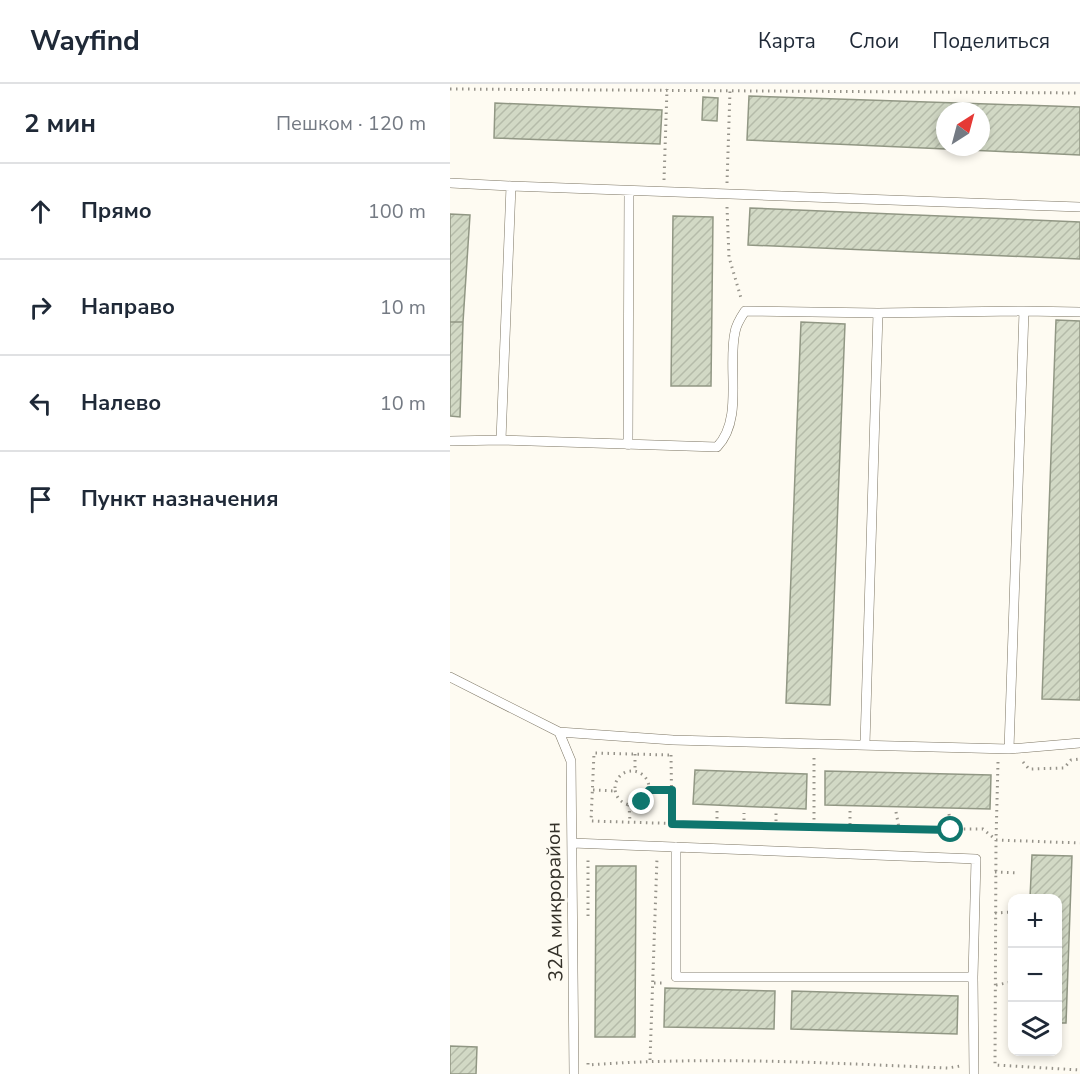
<!DOCTYPE html>
<html lang="ru">
<head>
<meta charset="utf-8">
<style>
	:root { --surface:#fff; --page:#f2f2f3; --text:#1f2937; --muted:#747a83; --line:#e0e1e3 }
	body { margin:0; font-family:"Nunito Sans",sans-serif; background:var(--page); color:var(--text) }
	.controls { position:absolute; right:18px; bottom:18px; display:grid; overflow:hidden; border-radius:12px; box-shadow:0 3px 9px #0003 }
	.controls button { width:54px; height:54px; display:grid; place-items:center; padding:0; border:0; border-bottom:2px solid var(--line); background:var(--surface); color:var(--text); font:30px sans-serif }
	.compass { position:absolute; left:486px; top:18px; width:54px; height:54px; border-radius:50%; background:var(--surface); box-shadow:0 3px 9px #0003; rotate:36deg }
	.stop { position:absolute; width:18px; height:18px; margin:-14px; border:4px solid #0f766e; border-radius:50%; background:#fff }
	.stop.end { background:#0f766e; border-color:#fff; box-shadow:0 2px 6px #0008 }
	.list { margin:0; padding:0; list-style:none }
	h2 { display:flex; justify-content:space-between; align-items:center; height:78px; margin:0; padding:0 24px; font-size:26px }
	h2 small { font-size:20px; font-weight:400; color:var(--muted) }
	.list li { display:grid; grid-template-columns:39px 1fr auto; gap:18px; align-items:center; box-sizing:border-box; height:96px; padding:0 24px; border-top:2px solid var(--line) }
	.list b { display:block; font-size:22px; white-space:nowrap }
	.list em { font-size:20px; font-style:normal; color:var(--muted) }
	.icon { flex:none; width:33px; height:33px; fill:none; stroke:currentColor; stroke-width:2; stroke-linecap:round; stroke-linejoin:round }
	.map { position:relative; flex:none; width:630px; height:990px; overflow:hidden }
	header { display:flex; align-items:center; gap:36px; box-sizing:border-box; height:84px; padding:0 30px; background:var(--surface); border-bottom:2px solid var(--line) }
	header strong { font-size:28px }
	nav { display:flex; gap:33px; margin-inline-start:auto; font-size:21px }
	main { display:flex }
	aside { flex:1; background:var(--surface) }
	.map>svg:first-child { display:block }
	.building { fill:url(#building-hatch); stroke:#919784; stroke-width:1.5; fill-rule:evenodd }
	.lines { fill:none; stroke-linecap:round; stroke-linejoin:round }
	.service-casing { stroke:#7d7664; stroke-width:10 }
	.path { stroke:#96938a; stroke-width:3; stroke-dasharray:1.5 4.5; stroke-linecap:butt }
	.service { stroke:#fff; stroke-width:9 }
	.route { stroke:#0f766e; stroke-width:8 }
	.labels { text-anchor:middle; stroke-width:6; stroke-linejoin:round; paint-order:stroke }
	.street-label { font-size:20px; fill:#343129; stroke:#fefbf2 }
</style>
</head>
<body>
<header>
<strong>Wayfind</strong>
<nav><a>Карта</a><a>Слои</a><a>Поделиться</a></nav>
</header>
<main>
<aside>
<h2>2 мин<small>Пешком · 120 m</small></h2>
<ul class="list">
<li><svg class="icon" aria-label="ahead" viewBox="0 0 24 24"><path d="M12 20V5M6 11l6-6 6 6"/></svg><div><b>Прямо</b></div><em>100 m</em></li>
<li><svg class="icon" aria-label="right" viewBox="0 0 24 24"><path d="M7 20v-9h11M14 6l5 5-5 5"/></svg><div><b>Направо</b></div><em>10 m</em></li>
<li><svg class="icon" aria-label="left" viewBox="0 0 24 24"><path d="M17 20v-9H6M10 6l-5 5 5 5"/></svg><div><b>Налево</b></div><em>10 m</em></li>
<li><svg class="icon" aria-label="arrive" viewBox="0 0 24 24"><path d="M6 21V4h12l-3 4 3 4H6"/></svg><div><b>Пункт назначения</b></div></li>
</ul>
</aside>
<div class="map">
<svg width="630" height="990" viewBox="0 0 630 990">
	<defs>
		<pattern id="building-hatch" width="6" height="6" patternUnits="userSpaceOnUse" patternTransform="scale(1.5)"><rect width="6" height="6" fill="#d2d9c5"/><path d="M-1 1l2-2M0 6l6-6M5 7l2-2" fill="none" stroke="#b5bba9"/></pattern>
	</defs>
	<rect width="100%" height="100%" fill="#fefbf2"/>
	<path class="building" d="M299,12L630,23V71L297,56ZM495,27H531V63H495Z
		M253,13L268,14L267,37L252,36Z
		M45,19L212,26L210,60L44,54Z
		M300,124L630,138V175L298,161Z
		M0,130L20,131L13,238H0Z
		M223,132L263,133L261,302H221Z
		M606,236L630,237V616L592,615Z
		M0,238H13L10,333L0,332Z
		M351,238L395,240L380,621L336,619Z
		M245,686L357,690L356,725L243,720Z
		M375,687L541,691L540,725L375,721Z
		M582,771L622,772L616,939H608V814H580Z
		M146,782H186L185,953H145Z
		M215,904L325,907L324,945L214,943Z
		M342,907L508,912L507,950L341,945Z
		M0,962L27,963L26,990H0Z"/>
	<g class="lines">
		<defs>
			<path id="service" d="M0,99L61,102
				M574,227L630,228
				M51,356L61,102L630,123
				M0,357L51,356L267,363C294,335 277,283 285,248C286,241 291,233 295,227L428,229L574,227L559,665
				M178,361L179,107
				M0,593L109,648L223,656L559,665L630,659
				M109,648L121,677L124,990
				M415,660L428,229
				M122,759L526,775L523,893H226V763
				M523,893L524,990"/>
		</defs>
		<use href="#service" class="service-casing"/>
		<path class="path" d="M0,5L630,9
			M214,96L217,5
			M277,99L280,7
			M277,123L279,173L291,214
			M185,670V686
			M219,671L144,669L141,737L400,745H533L546,756L545,981L630,986
			M221,671L222,740
			M364,674V743
			M548,678L546,756L630,759
			M573,678L579,685L614,684L621,676L630,675
			M165 704a17 17 0 1 1 34 0a17 17 0 1 1-34 0Z
			M143,706L165,707
			M199,707L222,706
			M179,721L180,738
			M267,727V740
			M400,727V745
			M446,728L449,744
			M499,730L501,746
			M294,742V729
			M326,743V729
			M545,788L568,789
			M545,829L562,828
			M138,832V772
			M204,899H214
			M546,901L562,898
			M200,976L207,774
			M138,979V981C258,972 378,979 498,984L510,982L511,980"/>
		<use href="#service" class="service"/>
	</g>
	<g class="lines">
		<path class="route" d="M192,718L199,706H222V740L501,746"/>
	</g>
	<g class="labels">
		<g class="street-label">
			<text transform="translate(104 818) rotate(-91)" y="7">32А микрорайон</text>
		</g>
	</g>
</svg>
<div class="controls">
<button>+</button>
<button>−</button>
<button><svg class="icon" aria-label="layers" viewBox="0 0 24 24"><path d="M12 4l9 5-9 5-9-5zM3 14l9 5 9-5"/></svg></button>
</div>
<svg class="compass" viewBox="-18 -18 36 36"><path d="M0-13l5 13h-10z" fill="#e53935"/><path d="M0 13l5-13h-10z" fill="#747a83"/></svg>
<div class="stop" style="left:501px;top:746px"></div>
<div class="stop end" style="left:192px;top:718px"></div>
</div>
</main>
</body>
</html>
